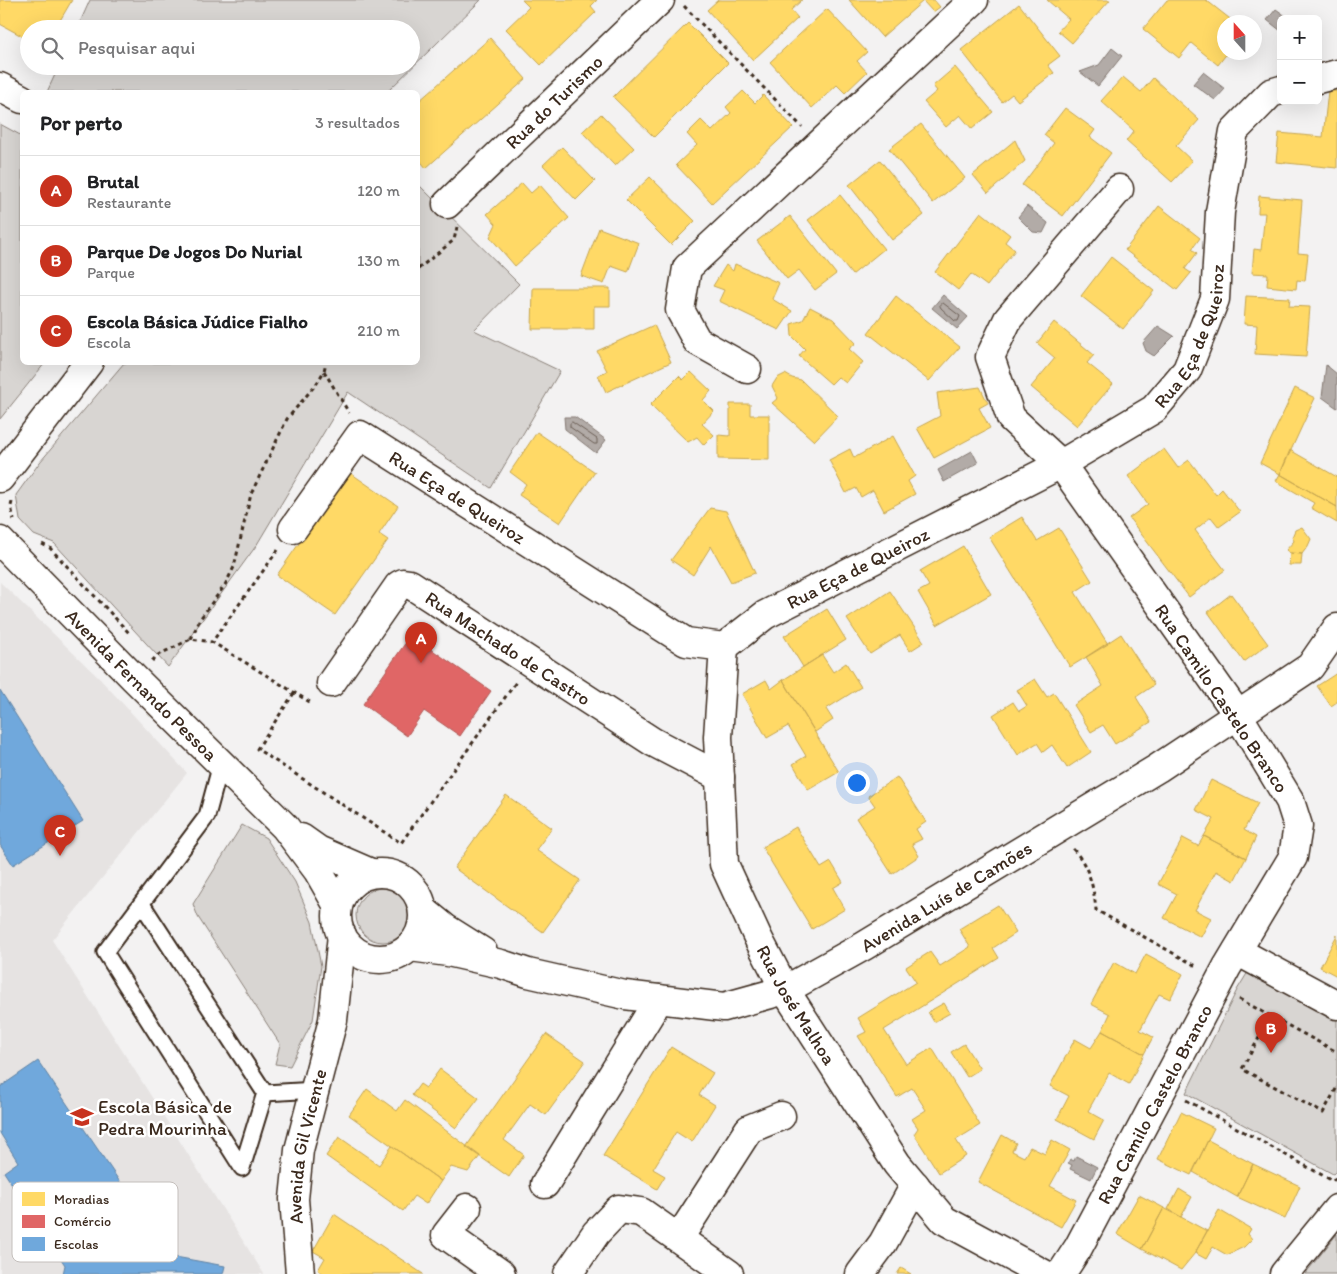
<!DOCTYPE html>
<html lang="pt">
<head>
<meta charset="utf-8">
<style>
	:root { --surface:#fff; --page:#f2f2f2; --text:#202124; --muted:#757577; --line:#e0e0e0; --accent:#c8321e }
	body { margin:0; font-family:Itim,sans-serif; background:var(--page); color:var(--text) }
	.controls { position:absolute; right:15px; top:15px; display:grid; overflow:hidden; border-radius:8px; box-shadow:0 5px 20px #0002 }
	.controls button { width:45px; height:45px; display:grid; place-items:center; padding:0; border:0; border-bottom:1px solid var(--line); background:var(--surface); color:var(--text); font:25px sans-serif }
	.compass { position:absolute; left:1217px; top:15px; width:45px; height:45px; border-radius:50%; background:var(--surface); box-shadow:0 5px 20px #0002; rotate:339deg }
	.you { position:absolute; left:856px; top:782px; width:18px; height:18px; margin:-12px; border:4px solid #fff; border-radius:50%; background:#1a73e8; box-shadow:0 0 0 8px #1a73e833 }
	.badge { display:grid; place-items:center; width:32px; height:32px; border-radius:50%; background:var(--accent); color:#fff; font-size:16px; font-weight:700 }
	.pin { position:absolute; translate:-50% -41px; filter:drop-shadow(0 1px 2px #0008) }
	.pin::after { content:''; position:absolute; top:26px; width:18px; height:15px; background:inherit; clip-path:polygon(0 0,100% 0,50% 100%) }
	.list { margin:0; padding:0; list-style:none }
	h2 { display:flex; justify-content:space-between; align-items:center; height:65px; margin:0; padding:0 20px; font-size:21px }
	h2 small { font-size:16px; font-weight:400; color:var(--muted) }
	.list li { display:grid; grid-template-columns:32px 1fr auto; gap:15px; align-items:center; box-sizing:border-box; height:70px; padding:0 20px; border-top:1px solid var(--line) }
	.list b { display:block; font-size:19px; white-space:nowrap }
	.list p { margin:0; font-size:16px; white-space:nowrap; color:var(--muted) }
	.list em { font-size:16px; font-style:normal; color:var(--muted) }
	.icon { flex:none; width:28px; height:28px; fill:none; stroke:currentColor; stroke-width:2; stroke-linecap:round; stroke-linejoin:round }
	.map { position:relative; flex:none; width:1337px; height:1274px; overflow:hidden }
	.search { position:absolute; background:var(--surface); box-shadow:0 5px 20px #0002; left:20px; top:20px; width:400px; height:55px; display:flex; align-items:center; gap:12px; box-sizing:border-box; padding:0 18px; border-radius:28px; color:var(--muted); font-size:19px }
	.panel { position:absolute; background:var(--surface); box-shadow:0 5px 20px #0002; left:20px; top:90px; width:400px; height:275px; border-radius:8px }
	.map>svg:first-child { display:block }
	.built { fill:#e6e3e2 }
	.green { fill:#d8d5d2; stroke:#8a8078 }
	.water { fill:#b2aba7; stroke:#827770 }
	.homes { fill:#ffd966; stroke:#c4a450 }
	.shops { fill:#e06666; stroke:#ae5450 }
	.schools { fill:#6fa8dc; stroke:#5f82a3 }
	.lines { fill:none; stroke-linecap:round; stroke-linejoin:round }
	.shore { stroke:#6b5e55; stroke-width:1 }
	.lane-casing { stroke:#3b2a1e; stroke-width:19 }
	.street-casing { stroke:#3b2a1e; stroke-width:31 }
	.secondary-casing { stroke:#3b2a1e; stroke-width:31 }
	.path { stroke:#3b2a1e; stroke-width:3; stroke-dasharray:4 4; stroke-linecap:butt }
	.lane { stroke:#fff; stroke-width:15 }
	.street { stroke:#fff; stroke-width:28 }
	.secondary { stroke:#fff; stroke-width:28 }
	.labels { text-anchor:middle; stroke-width:5; stroke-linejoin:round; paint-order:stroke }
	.street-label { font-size:19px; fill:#3b2a1e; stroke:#fff }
	.poi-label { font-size:19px; fill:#3b2a1e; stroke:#fff; text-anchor:start }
	.key { fill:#fff; stroke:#c4bfbc; stroke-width:1 }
	.key-label { font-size:14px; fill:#3b2a1e }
</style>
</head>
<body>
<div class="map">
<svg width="1337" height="1274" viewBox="0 0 1337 1274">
	<rect width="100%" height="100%" fill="#f3f2f2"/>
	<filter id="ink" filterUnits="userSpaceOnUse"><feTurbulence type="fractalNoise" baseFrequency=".02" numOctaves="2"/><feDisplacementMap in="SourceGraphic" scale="10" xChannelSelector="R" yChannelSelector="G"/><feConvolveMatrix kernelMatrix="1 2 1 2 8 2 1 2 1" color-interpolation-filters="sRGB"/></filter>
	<g filter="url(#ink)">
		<path class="built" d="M0,582L100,679L187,773L52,940L264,1274H0Z"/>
		<path class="green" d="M90,0H481L387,92H47L59,66H411V29H77Z
			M0,124L22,136V362L45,363L0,419Z
			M418,184L519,284L474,330L560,371L491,488L348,392L256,546L168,667L54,543L34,535L20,520L16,495L40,462L124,363L418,362Z
			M242,825L266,838L295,882L312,922L321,966L313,1020L290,1066L275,1064L280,1044L198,917L193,904Z
			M356 915a27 27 0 1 1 54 0a27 27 0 1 1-54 0Z
			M1251,967L1337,1013V1170L1333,1174L1186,1093L1237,990Z
			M1337,1234V1274H1305Z"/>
		<path class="water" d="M1276,9L1290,19H1281V31L1267,20Z
			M1112,48L1122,56L1098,86L1080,72L1099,65Z
			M1203,72L1225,89L1215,100L1193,84Z
			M1027,206L1048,223L1043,233L1033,232L1018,217Z
			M943,295L968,317L957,329L932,308Z
			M1158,326L1174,336L1154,356L1146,351L1143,343Z
			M1326,365L1337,374V408L1322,397Z
			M564,417H575L606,440L596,453L565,429Z
			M972,451L978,463L944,482L938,470Z
			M1076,1156L1097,1167L1091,1179L1070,1169L1072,1165L1068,1163L1070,1159L1074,1161Z"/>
		<path class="homes" d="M0,0H72L55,29H29V40L0,24Z
			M522,0H597L591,6L596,12L541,65L506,29L529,7Z
			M718,0H802L791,10L798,18L753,60L707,10Z
			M849,0H934L940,7L933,12L923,1L882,37Z
			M1047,0H1110L1072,43L1058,31L1069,19Z
			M1167,0H1206L1234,22H1224V52H1228L1218,65L1191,43L1179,58L1143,29Z
			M1019,4L1060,56L1048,65L1054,73L1018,101L1012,94L1002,102L961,50Z
			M827,9L867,52L857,61L867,72L845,93L837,85L812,108L770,62Z
			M688,23L728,63L654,137L613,97Z
			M490,38L526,79L426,168L418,158V102Z
			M955,67L993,112L972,129L960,115L946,127L924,102L937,91L933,86Z
			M1123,77L1141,92L1153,78L1199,120L1176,146L1192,161L1172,182L1126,141L1134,131L1101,101Z
			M743,91L755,103L763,95L793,127L712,203L676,165L697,145L687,134L701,120L712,131L731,113L726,107Z
			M1328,91H1337V168L1276,162L1279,133L1323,137Z
			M1065,108L1095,130L1090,137L1111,153L1063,216L1022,185L1054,143L1044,135Z
			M601,114L634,148L615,166L582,132Z
			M921,124L965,178L933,203L889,149Z
			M1015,140L1025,161L988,193L973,175Z
			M562,147L595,181L576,200L543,165Z
			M880,160L924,215L892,240L849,185Z
			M650,177L695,221L671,245L626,200Z
			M522,183L531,193L540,185L569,218L515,266L490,237L496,224L487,214Z
			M840,195L884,249L852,275L808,220Z
			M1259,196L1302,200L1298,253L1308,254L1305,281L1297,280L1296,289L1267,286L1268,274L1252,273L1254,249L1261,250L1265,213H1258Z
			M1159,206L1200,238L1192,249L1197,253L1185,269L1191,273L1177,290L1125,250Z
			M981,212L1010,235L1005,242L1015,250L987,286L971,274L958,290L935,272Z
			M790,216L836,274L815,290L799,270L787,279L757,241Z
			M599,228L639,243L628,272L611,266L604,284L581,276Z
			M1111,257L1154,291L1123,329L1081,296Z
			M735,264L779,283L772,299L792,311L779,330L719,301L724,290L713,286L726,265L733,271Z
			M533,288H610V306H594V329H532Z
			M896,296L960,347L929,381L868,333Z
			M1246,296L1290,298L1289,306L1310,307L1306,357L1255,354L1257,325L1244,324Z
			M810,307L833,319L856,343L849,349L863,362L846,383L838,377L831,384L799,356L805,349L792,336L791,324L803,320Z
			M1054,322L1094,355L1087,363L1113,384L1077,426L1031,387L1055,358L1037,343Z
			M654,325L671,362L606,392L598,375L607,371L597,351Z
			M691,372L711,391L703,400L714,411L702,424L714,435L704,445L697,437L688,442L650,405L679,376L683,380Z
			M785,374L792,378L801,380L838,416L814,441L772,403L778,398L772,386L777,378Z
			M980,387L988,403L979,408L990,428L934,458L917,428L940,416L937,393Z
			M1295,388L1315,398L1280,474L1260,463Z
			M730,404H750V415H769V460L718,459V435L730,436Z
			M537,432L595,472L560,523L519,495L526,484L510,472Z
			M893,436L915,476L908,481L915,494L884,511L873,490L861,497L856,488L846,493L829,460L850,449L854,458Z
			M1164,449L1178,468L1189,460L1216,495L1222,489L1240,512L1219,527L1211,517L1195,530L1225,570L1189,597L1129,518L1148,504L1128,476Z
			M1290,450L1337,477V507L1280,474Z
			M349,472L398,506L379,534L388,540L335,615L277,575Z
			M1280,474L1337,507V523L1311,508L1314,503L1276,481Z
			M710,508L726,511L755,573L731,582L711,546L693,575L671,560Z
			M1022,517L1037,541L1059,528L1092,581L1075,592L1108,644L1070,667L989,537Z
			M1302,527L1311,539L1308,546L1302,554L1290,553L1286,550L1294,541L1292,537L1295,530Z
			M963,546L991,594L937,625L918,592L929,586L920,571Z
			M1290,553L1302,554L1301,565H1289Z
			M890,591L924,642L910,651L900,635L870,654L847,619Z
			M1231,594L1268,644L1244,662L1208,612Z
			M827,609L846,640L803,667L784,636Z
			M1121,634L1154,685L1136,697L1151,722L1115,744L1103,725L1091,732L1074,705L1103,686L1086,657Z
			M822,655L833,672L846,663L861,687L826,709L833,720L815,732L783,680Z
			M1337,673V702L1331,706L1317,686Z
			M1035,679L1047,697L1054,693L1091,752L1067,768L1052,745L1043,752L1037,743L1018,755L993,715L1013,702L1019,711L1027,706L1017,690Z
			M766,680L771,689L783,680L839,772L808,790L793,764L806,756L788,726L767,738L742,694Z
			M897,777L926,822L916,829L922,839L912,844L919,856L892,874L856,818L875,806L868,796Z
			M1211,780L1258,803L1244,830L1256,837L1246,858L1204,836L1214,819L1196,810Z
			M506,795L552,828L536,850L580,880L543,932L454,868Z
			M796,827L821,868L831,862L843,882L833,888L845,909L812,929L762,847Z
			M1204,836L1246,858L1234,881L1216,871L1195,910L1211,918L1201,937L1164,918L1177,894L1158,884L1183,838L1198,846Z
			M998,905L1016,933L993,948L999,958L884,1030L906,1064L932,1048L980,1125L956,1140L966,1156L939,1173L914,1134L918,1128L912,1119L926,1110L912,1088L897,1097L858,1036L866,1032L858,1018L916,982L906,967L930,952L940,966L970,947L959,929Z
			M1337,935V976L1320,967Z
			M1146,954L1183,974L1170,999L1159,994L1140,1030L1153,1037L1144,1054L1102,1031L1110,1014L1091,1004L1114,962L1135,974Z
			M944,1003L950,1013L934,1022L928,1012Z
			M1102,1031L1144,1054L1129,1084L1109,1073L1088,1111L1104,1120L1094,1139L1057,1119L1069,1096L1050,1086L1075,1039L1091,1048Z
			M546,1034L585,1061L546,1115L530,1104L504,1140L524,1155L509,1177L466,1147Z
			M964,1044L980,1069L967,1077L951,1052Z
			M671,1047L713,1073L699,1095L715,1105L692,1142L676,1132L653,1169L665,1176L657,1189L603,1156Z
			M440,1069L479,1098L456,1128L412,1095L420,1084L426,1088Z
			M367,1089L397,1111L405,1100L480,1156L468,1172L451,1167L441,1181L349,1115Z
			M1181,1112L1214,1128L1191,1175L1158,1159Z
			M1002,1135L1016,1143L1012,1151L1024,1157L1030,1147L1045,1154L1052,1140L1070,1150L1050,1186L1076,1200L1061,1227L978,1182Z
			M339,1137L379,1165L392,1146L441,1181L426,1204L414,1196L403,1211L326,1156Z
			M1208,1140L1253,1164L1237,1197L1193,1172Z
			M1253,1164L1300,1186L1285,1219L1237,1197Z
			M1179,1189L1192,1197L1181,1217L1168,1209Z
			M1139,1195L1164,1208L1142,1249L1117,1234Z
			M1164,1208L1207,1231L1195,1253L1181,1270L1142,1249Z
			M1219,1210L1251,1229L1248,1234L1252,1239L1244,1247L1227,1255L1213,1247L1206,1259L1195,1253Z
			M334,1214L423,1274H324L318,1270L325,1258L313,1251Z
			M901,1268L911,1274H897Z"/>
		<path class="shops" d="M411,635L491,691L460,736L424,711L407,736L363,704Z"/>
		<path class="schools" d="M0,690L83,821L13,865L0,845Z
			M38,1061L170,1256L225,1266L223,1274H63L65,1265L4,1172L18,1162L0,1133V1087Z"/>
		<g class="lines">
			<path class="shore" d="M943,303L960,316L958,321H955L941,308L940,306Z
				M572,422L597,439V444H594L570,427V424Z"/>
			<defs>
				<path id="lane" d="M221,764L207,816L105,952L242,1168L265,1093
					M142,904L265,1093
					M265,1093L316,1090"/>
				<g id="street">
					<path d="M1318,79L1337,74"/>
					<path d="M0,87L22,99"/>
					<path id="s1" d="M447,204L660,0"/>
					<path d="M747,369L697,341L680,310L687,268L974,0"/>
					<path d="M0,478L89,362"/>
					<path id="s2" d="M293,529L360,435L686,642L724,647L765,615L1061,464L1154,409L1187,370L1215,299L1220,212L1234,131L1271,93L1281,90"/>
					<path id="s3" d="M724,647L718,737L724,864L759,940L785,990L897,1164L944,1220L1044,1274"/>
					<path id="s4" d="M331,683L399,585L403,583L410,584L653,742L720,777"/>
					<path d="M1237,951L1337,1005"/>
					<path d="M545,1184L659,999"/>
					<path d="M467,1208L446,1235L501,1274"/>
					<path d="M679,1238L749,1129L781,1116"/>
					<path d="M568,1274L596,1233L619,1209L641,1212L729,1274"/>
					<path d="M860,1274L883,1243L915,1185"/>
					<path id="s5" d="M1061,1274L1078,1248L1227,967L1293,857L1298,826L1290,801L1238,715L1061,464L1011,418L990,357L1008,319L1119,189"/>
					<path d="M1284,1274L1337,1209"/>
				</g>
				<g id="secondary">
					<path id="s6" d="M0,541L134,678L285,827L318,871L338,906"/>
					<path d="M301,838L318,850L371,873"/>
					<circle cx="380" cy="916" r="43"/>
					<path d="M423,910L445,928L483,952"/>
					<path id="s7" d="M410,947L448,952L501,964L528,973L625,995L724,1007L785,990L864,946L1158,768L1310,667L1337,628"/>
					<path id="s8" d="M300,1274L294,1199L299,1150L333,1020L342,935"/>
				</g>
			</defs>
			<use href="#lane" class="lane-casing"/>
			<use href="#street" class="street-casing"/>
			<use href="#secondary" class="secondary-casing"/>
			<path class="path" d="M684,6L802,127
				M418,269L454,240L457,227
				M324,371L349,413
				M12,502L11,506L14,520
				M42,544L50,548L130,634
				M278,550L212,642L313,704
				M191,639L200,619L225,585L234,567L251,494L287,419L317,383L324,371L326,362
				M152,661L158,655L191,639L212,642
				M294,693L257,749L401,843L516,682
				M1073,849C1089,866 1094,888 1096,910L1198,967
				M1239,999L1337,1052
				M1271,1016L1242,1069L1323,1113L1337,1087
				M1186,1100L1333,1181L1337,1176"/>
			<use href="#lane" class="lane"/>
			<use href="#street" class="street"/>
			<use href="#secondary" class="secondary"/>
		</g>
	</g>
	<defs>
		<symbol id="school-bare" viewBox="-9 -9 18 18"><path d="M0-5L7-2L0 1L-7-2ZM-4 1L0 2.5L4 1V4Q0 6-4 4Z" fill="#c8321e" stroke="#fff" stroke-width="2.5" paint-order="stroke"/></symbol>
	</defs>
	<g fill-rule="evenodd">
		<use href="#school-bare" x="66" y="1101" width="32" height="32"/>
	</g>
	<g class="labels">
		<g class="street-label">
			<text dy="7" stroke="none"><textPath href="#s1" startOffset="148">Rua do Turismo</textPath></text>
			<text dy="7" stroke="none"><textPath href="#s2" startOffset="1116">Rua Eça de Queiroz</textPath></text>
			<text dy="7" stroke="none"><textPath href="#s2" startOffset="231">Rua Eça de Queiroz</textPath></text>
			<text dy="7" stroke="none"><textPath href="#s2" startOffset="696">Rua Eça de Queiroz</textPath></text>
			<text dy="7" stroke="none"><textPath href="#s4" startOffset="248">Rua Machado de Castro</textPath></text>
			<text dy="7" stroke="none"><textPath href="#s6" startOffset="202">Avenida Fernando Pessoa</textPath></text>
			<text transform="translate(1222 698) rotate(56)" y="7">Rua Camilo Castelo Branco</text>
			<text dy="7" stroke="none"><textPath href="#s7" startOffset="570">Avenida Luís de Camões</textPath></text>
			<text dy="7" stroke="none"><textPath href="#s3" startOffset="376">Rua José Malhoa</textPath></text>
			<text dy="7" stroke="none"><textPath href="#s5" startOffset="194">Rua Camilo Castelo Branco</textPath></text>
			<text dy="7" stroke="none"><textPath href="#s8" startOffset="129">Avenida Gil Vicente</textPath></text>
		</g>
		<g class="poi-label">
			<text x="98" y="1113">Escola Básica de<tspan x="98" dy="22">Pedra Mourinha</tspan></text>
		</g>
	</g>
	<rect x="12" y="1182" width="166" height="80" rx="8" class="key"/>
	<rect x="22" y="1192" width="23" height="14" fill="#ffd966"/>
	<rect x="22" y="1215" width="23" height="13" fill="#e06666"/>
	<rect x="22" y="1237" width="23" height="14" fill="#6fa8dc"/>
	<g class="key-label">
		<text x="54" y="1204">Moradias</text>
		<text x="54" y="1226">Comércio</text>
		<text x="54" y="1249">Escolas</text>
	</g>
</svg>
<div class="controls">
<button>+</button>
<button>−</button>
</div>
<svg class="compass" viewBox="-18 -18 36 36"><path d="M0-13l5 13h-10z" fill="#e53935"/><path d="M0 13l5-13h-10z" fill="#757577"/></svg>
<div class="you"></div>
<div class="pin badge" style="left:421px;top:663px">A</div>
<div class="pin badge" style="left:1271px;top:1053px">B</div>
<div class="pin badge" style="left:60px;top:856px">C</div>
<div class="search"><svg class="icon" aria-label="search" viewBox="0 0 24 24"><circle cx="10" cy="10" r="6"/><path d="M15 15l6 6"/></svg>Pesquisar aqui</div>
<section class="panel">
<h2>Por perto<small>3 resultados</small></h2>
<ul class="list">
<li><span class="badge">A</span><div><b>Brutal</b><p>Restaurante</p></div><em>120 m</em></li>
<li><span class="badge">B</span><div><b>Parque De Jogos Do Nurial</b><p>Parque</p></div><em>130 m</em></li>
<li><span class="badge">C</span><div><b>Escola Básica Júdice Fialho</b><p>Escola</p></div><em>210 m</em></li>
</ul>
</section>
</div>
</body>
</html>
